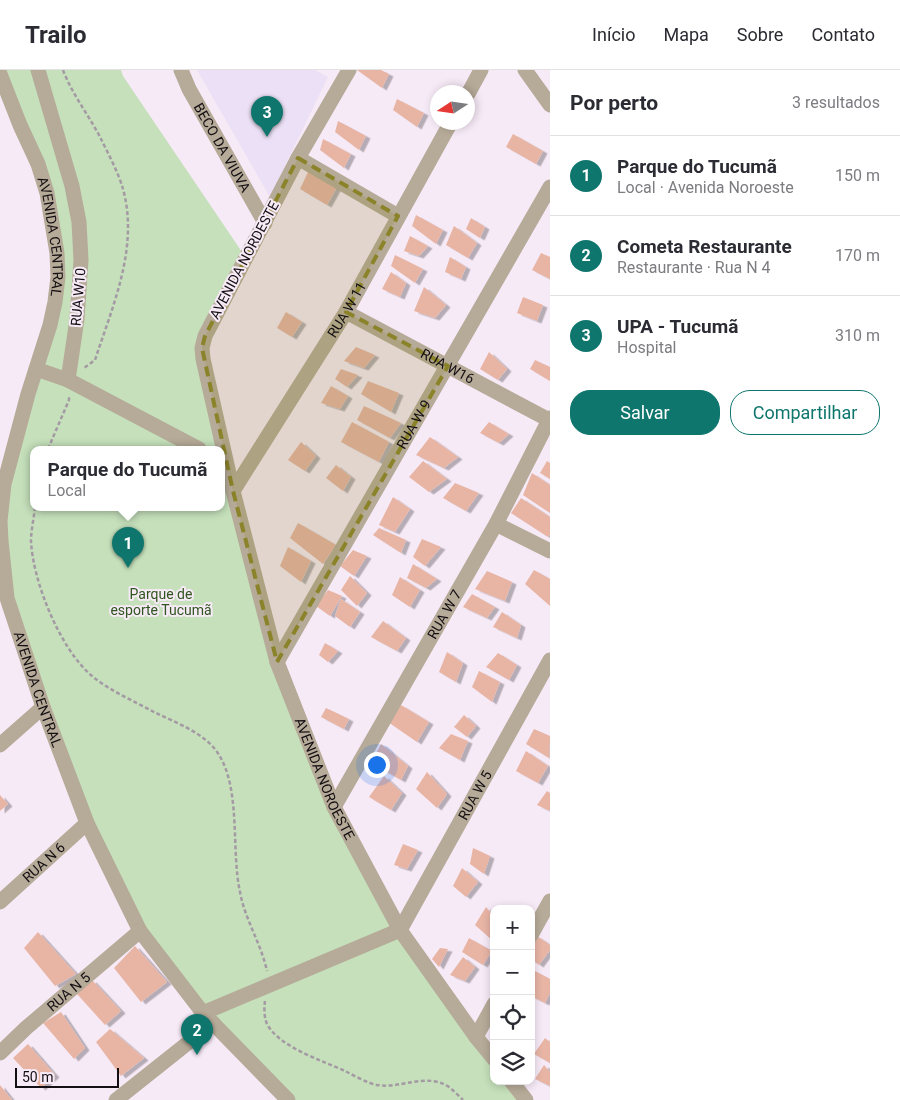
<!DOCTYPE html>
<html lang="pt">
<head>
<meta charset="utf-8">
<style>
	:root { --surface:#fff; --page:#f2f2f3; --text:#2b2b33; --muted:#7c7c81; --line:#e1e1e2; --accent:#0f766e }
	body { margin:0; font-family:Roboto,sans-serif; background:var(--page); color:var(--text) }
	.controls { position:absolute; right:15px; bottom:15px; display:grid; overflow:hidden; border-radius:10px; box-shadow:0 2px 8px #0003 }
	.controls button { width:45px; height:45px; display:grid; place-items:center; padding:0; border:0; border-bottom:1px solid var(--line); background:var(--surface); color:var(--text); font:25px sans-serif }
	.compass { position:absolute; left:430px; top:15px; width:45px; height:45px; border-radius:50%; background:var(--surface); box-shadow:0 2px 8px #0003; rotate:258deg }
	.scale { position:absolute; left:15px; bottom:12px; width:104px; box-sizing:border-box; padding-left:5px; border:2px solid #140f13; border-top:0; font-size:14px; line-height:18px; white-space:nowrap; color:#140f13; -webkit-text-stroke:4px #f7eaf7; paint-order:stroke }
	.you { position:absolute; left:376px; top:694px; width:18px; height:18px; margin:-12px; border:4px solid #fff; border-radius:50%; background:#1a73e8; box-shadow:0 0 0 8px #1a73e833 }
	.badge { display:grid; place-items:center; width:32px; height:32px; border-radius:50%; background:var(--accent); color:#fff; font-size:16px; font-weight:700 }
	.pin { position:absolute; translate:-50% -41px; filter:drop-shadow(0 1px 2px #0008) }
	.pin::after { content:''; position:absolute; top:26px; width:18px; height:15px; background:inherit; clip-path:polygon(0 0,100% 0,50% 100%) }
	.popup { position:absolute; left:30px; top:376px; width:195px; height:65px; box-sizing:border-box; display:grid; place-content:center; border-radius:10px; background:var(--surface); filter:drop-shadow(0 1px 4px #0005); font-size:16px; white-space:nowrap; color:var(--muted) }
	.popup b { font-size:19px; color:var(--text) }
	.popup::after { content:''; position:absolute; left:50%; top:100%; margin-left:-10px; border:10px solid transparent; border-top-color:var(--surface) }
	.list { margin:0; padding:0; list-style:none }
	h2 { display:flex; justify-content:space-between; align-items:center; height:65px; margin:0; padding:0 20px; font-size:21px }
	h2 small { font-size:16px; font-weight:400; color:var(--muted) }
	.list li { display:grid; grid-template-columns:32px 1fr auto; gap:15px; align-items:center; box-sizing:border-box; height:80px; padding:0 20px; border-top:1px solid var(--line) }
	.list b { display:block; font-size:19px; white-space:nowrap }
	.list p { margin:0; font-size:16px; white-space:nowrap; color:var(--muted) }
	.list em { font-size:16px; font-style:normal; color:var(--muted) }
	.actions { display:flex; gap:10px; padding:15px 20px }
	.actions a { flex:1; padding:11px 0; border:1px solid var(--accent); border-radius:20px; text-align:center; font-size:18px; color:var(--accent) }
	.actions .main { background:var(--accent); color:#fff }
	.icon { flex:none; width:28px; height:28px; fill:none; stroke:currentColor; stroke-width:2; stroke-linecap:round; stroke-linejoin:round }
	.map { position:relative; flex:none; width:550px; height:1030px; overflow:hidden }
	header { display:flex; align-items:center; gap:30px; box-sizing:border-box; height:70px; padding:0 25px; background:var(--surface); border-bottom:1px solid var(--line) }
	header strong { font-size:24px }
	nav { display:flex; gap:28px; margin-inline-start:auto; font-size:18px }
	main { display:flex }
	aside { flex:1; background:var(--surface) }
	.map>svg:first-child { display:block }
	.medical { fill:#ebe0f5 }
	.green { fill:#c5e0bb; fill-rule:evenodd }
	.building { fill:#e8b5a5; filter:url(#shadow) }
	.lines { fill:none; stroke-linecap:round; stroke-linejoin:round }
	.path { stroke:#a49aa3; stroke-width:2.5; stroke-dasharray:4 2.5; stroke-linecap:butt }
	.minor { stroke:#b6aa98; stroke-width:15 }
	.marked { fill:#8b832a; fill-opacity:0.2; stroke:#8b832a; stroke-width:4; stroke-dasharray:10 6; stroke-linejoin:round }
	.labels { text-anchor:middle; stroke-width:4; stroke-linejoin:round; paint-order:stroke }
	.street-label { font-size:14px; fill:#140f13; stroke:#f7eaf7 }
	.park-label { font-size:14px; fill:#2f551e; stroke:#f7eaf7 }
</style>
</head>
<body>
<header>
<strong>Trailo</strong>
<nav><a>Início</a><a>Mapa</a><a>Sobre</a><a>Contato</a></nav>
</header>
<main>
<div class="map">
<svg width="550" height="1030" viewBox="0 0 550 1030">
	<defs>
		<filter id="shadow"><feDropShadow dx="4.5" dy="2.5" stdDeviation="0" flood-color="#0004"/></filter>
	</defs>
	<rect width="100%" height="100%" fill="#f7eaf7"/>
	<path class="medical" d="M197,0H315L328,7L270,127Z"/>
	<path class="green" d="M0,0H121L123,6L242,182L202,278L288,621L400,860L494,989V1011H511L526,1030H289L140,861L87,753L7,528L4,414L56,219L53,159ZM34,379H222V437H34Z"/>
	<path class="building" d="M357,0H381L389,4L382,18Z
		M397,29L424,43L417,57L393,40Z
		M338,51L366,66L359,80L335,62Z
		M513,64L543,81L536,94L506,77Z
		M323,69L351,84L344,98L320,80Z
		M309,100L337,117L327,135L300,119Z
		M416,145L443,160L436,174L412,156Z
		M471,148L485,157L480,168L466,159Z
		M454,156L477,173L468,188L446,175Z
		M410,166L428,176L419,186L404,181Z
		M541,183L550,187V209L532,200Z
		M395,185L423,199L415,213L391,196Z
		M450,187L466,197L461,209L445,202Z
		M391,202L406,213L400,227L382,219Z
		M424,217L446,235L435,248L414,241Z
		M523,227L543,235L537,251L517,243Z
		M286,242L302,252L292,267L277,258Z
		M356,277L375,285L364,298L344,291Z
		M489,282L507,299L498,310L480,299Z
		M535,290L550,297V311L530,299Z
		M341,299L358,305L347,317L335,309Z
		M368,311L399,323L391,342L361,324Z
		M331,316L348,326L340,339L321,333Z
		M364,336L401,353L390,368L357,350Z
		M352,352L389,372L379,392L341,372Z
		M489,352L509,364L499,373L480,363Z
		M430,367L458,387L444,398L416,385Z
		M301,372L316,386L305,401L288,390Z
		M423,391L447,409L429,422L409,407Z
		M547,391L550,393V409L540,403Z
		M336,395L351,407L343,421L326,408Z
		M532,403L550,415V443L523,425Z
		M455,413L479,423L466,441L443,428Z
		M393,427L410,439L395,462L379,455Z
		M521,428L550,447V464L548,467L511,443Z
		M298,453L336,475L323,494L290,468Z
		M379,458L406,470L401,483L373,465Z
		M422,469L441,477L425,496L413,487Z
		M288,477L311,491L301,512L280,496Z
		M353,480L367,486L354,506L340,496Z
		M413,494L437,509L426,518L407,508Z
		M534,500L550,509V536L525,514Z
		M487,501L512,512L505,531L475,519Z
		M350,506L367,523L357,536L341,520Z
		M400,507L420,520L410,537L392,525Z
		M328,520L342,526L330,546L316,536Z
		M472,524L495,537L487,548L463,537Z
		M341,529L360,542L350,557L335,546Z
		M502,542L521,555L517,568L493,557Z
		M383,551L406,568L397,581L371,567Z
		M325,573L338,581L328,592L319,585Z
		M447,582L463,593L456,612L439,602Z
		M498,583L517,595L509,610L486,597Z
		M479,601L500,612L492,632L472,617Z
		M401,635L429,652L417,672L388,652Z
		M326,638L349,649L344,659L321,647Z
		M464,645L476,656L467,667L454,657Z
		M534,659L550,666L549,688L526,674Z
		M451,664L468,671L460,690L439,678Z
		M381,674L408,696L401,710L371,693Z
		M526,681L548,696L538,713L516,701Z
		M427,702L447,724L437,738L416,719Z
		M384,706L402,723L391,740L369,727Z
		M547,721L550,723V741L537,735Z
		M0,725L8,734L0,741Z
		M403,774L418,780L407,799L394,795Z
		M473,778L490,786L484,804L470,794Z
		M462,798L478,812L466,827L453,816Z
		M486,837L494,846V869L492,870L475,855Z
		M38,862L76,904L55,916L24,878Z
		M537,866L550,875V880L539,895L531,889V877Z
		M469,868L492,881L483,895L462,882Z
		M135,876L167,912L141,932L114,898Z
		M440,878L448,879L439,897L432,889Z
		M463,887L475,897L465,911L450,905Z
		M531,899L550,909V923L545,933L531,926Z
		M92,910L121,941L105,955L77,924Z
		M61,942L85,978L74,989L43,953Z
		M110,959L144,988L121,1006L96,972Z
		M545,968L550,972V993L534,984Z
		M28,974L55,1005L41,1018L13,988Z
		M544,995L550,1002V1016L535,1009Z
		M0,1015L12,1030H0Z"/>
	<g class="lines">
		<path class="path" d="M63,0C72,24 88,44 100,67C107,81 119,104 123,119C139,177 113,235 95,290L84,298
			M48,379L69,330V325
			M35,437C34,448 31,460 31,471C33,512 60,579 92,606C110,621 134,631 154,642C176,653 206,663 219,685C241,720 231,781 240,822C245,850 261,873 267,901
			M265,931C264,938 264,947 267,954C279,977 323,991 345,1001C355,1006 367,1013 377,1015C401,1019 427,1002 449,1017C454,1021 459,1026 463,1030"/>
		<g class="minor">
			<path d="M38,0L72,116L79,152L81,190L77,249L68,310L199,379"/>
			<path id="s1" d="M181,0L189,19L265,153"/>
			<path id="s2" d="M349,0L298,88L205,266L202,278L203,289L233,421L277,592L334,737L400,860L476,967L494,989"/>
			<path d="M525,0L550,35"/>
			<path id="s3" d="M0,4L20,55L38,94L47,123L57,183L58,207L55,232L50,255L28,324L4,414L0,451L1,471L7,528L43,637L87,753L140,861L203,943L288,1030"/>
			<path d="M468,24L481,0"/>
			<path d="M298,88L398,146"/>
			<path id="s4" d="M346,242L549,350"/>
			<path d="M36,299L68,310"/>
			<path id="s5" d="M233,421L346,242L451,52"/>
			<path d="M496,454L550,481"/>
			<path id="s6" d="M277,592L550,117"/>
			<path d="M0,675L43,637"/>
			<path id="s7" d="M334,737L496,454L550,348"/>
			<path id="s8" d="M0,832L87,753"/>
			<path d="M531,865L550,831"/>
			<path id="s9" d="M203,943L400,860L550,590"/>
			<path d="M476,967L494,934"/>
			<path id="s10" d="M0,983L26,958L140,861"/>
			<path d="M511,1011L526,1030"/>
			<path d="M116,1030L213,953"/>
		</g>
	</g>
	<path class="marked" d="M298,88L398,146L346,242L448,296L277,592L233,421L202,278L205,266Z"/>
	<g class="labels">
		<g class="street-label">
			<text dy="5" stroke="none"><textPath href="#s1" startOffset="88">BECO DA VIUVA</textPath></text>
			<text dy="5" stroke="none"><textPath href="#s3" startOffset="172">AVENIDA CENTRAL</textPath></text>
			<text transform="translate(244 190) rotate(-62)" y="5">AVENIDA NORDESTE</text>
			<text transform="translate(78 227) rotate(-85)" y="5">RUA W10</text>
			<text dy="5" stroke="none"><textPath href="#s5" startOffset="214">RUA W 11</textPath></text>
			<text dy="5" stroke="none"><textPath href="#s4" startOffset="115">RUA W16</textPath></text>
			<text dy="5" stroke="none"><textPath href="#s6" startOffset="274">RUA W 9</textPath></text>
			<text dy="5" stroke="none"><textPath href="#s7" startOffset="222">RUA W 7</textPath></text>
			<text dy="5" stroke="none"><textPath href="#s3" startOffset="638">AVENIDA CENTRAL</textPath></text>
			<text dy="5" stroke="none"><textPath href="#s2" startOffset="764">AVENIDA NOROESTE</textPath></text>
			<text dy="5" stroke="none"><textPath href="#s9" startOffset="368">RUA W 5</textPath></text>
			<text dy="5" stroke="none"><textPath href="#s8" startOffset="59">RUA N 6</textPath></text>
			<text dy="5" stroke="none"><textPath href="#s10" startOffset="92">RUA N 5</textPath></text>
		</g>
		<g class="park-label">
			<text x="161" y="529">Parque de<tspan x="161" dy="16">esporte Tucumã</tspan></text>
		</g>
	</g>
</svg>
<div class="controls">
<button>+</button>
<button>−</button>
<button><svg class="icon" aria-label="locate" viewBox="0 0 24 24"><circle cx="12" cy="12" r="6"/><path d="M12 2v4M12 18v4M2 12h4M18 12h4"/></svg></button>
<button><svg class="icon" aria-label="layers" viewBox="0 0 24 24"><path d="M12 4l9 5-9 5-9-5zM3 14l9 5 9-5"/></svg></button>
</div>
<svg class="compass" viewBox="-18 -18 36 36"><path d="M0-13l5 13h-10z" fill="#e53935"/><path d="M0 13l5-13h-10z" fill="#7c7c81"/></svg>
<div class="scale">50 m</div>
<div class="you"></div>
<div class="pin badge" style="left:128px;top:498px">1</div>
<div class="popup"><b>Parque do Tucumã</b>Local</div>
<div class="pin badge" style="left:197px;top:985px">2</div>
<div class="pin badge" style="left:267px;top:67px">3</div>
</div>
<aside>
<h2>Por perto<small>3 resultados</small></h2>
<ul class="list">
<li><span class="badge">1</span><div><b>Parque do Tucumã</b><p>Local · Avenida Noroeste</p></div><em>150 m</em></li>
<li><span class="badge">2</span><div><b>Cometa Restaurante</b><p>Restaurante · Rua N 4</p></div><em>170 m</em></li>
<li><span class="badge">3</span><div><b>UPA - Tucumã</b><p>Hospital</p></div><em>310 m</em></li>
</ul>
<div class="actions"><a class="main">Salvar</a><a>Compartilhar</a></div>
</aside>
</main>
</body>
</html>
